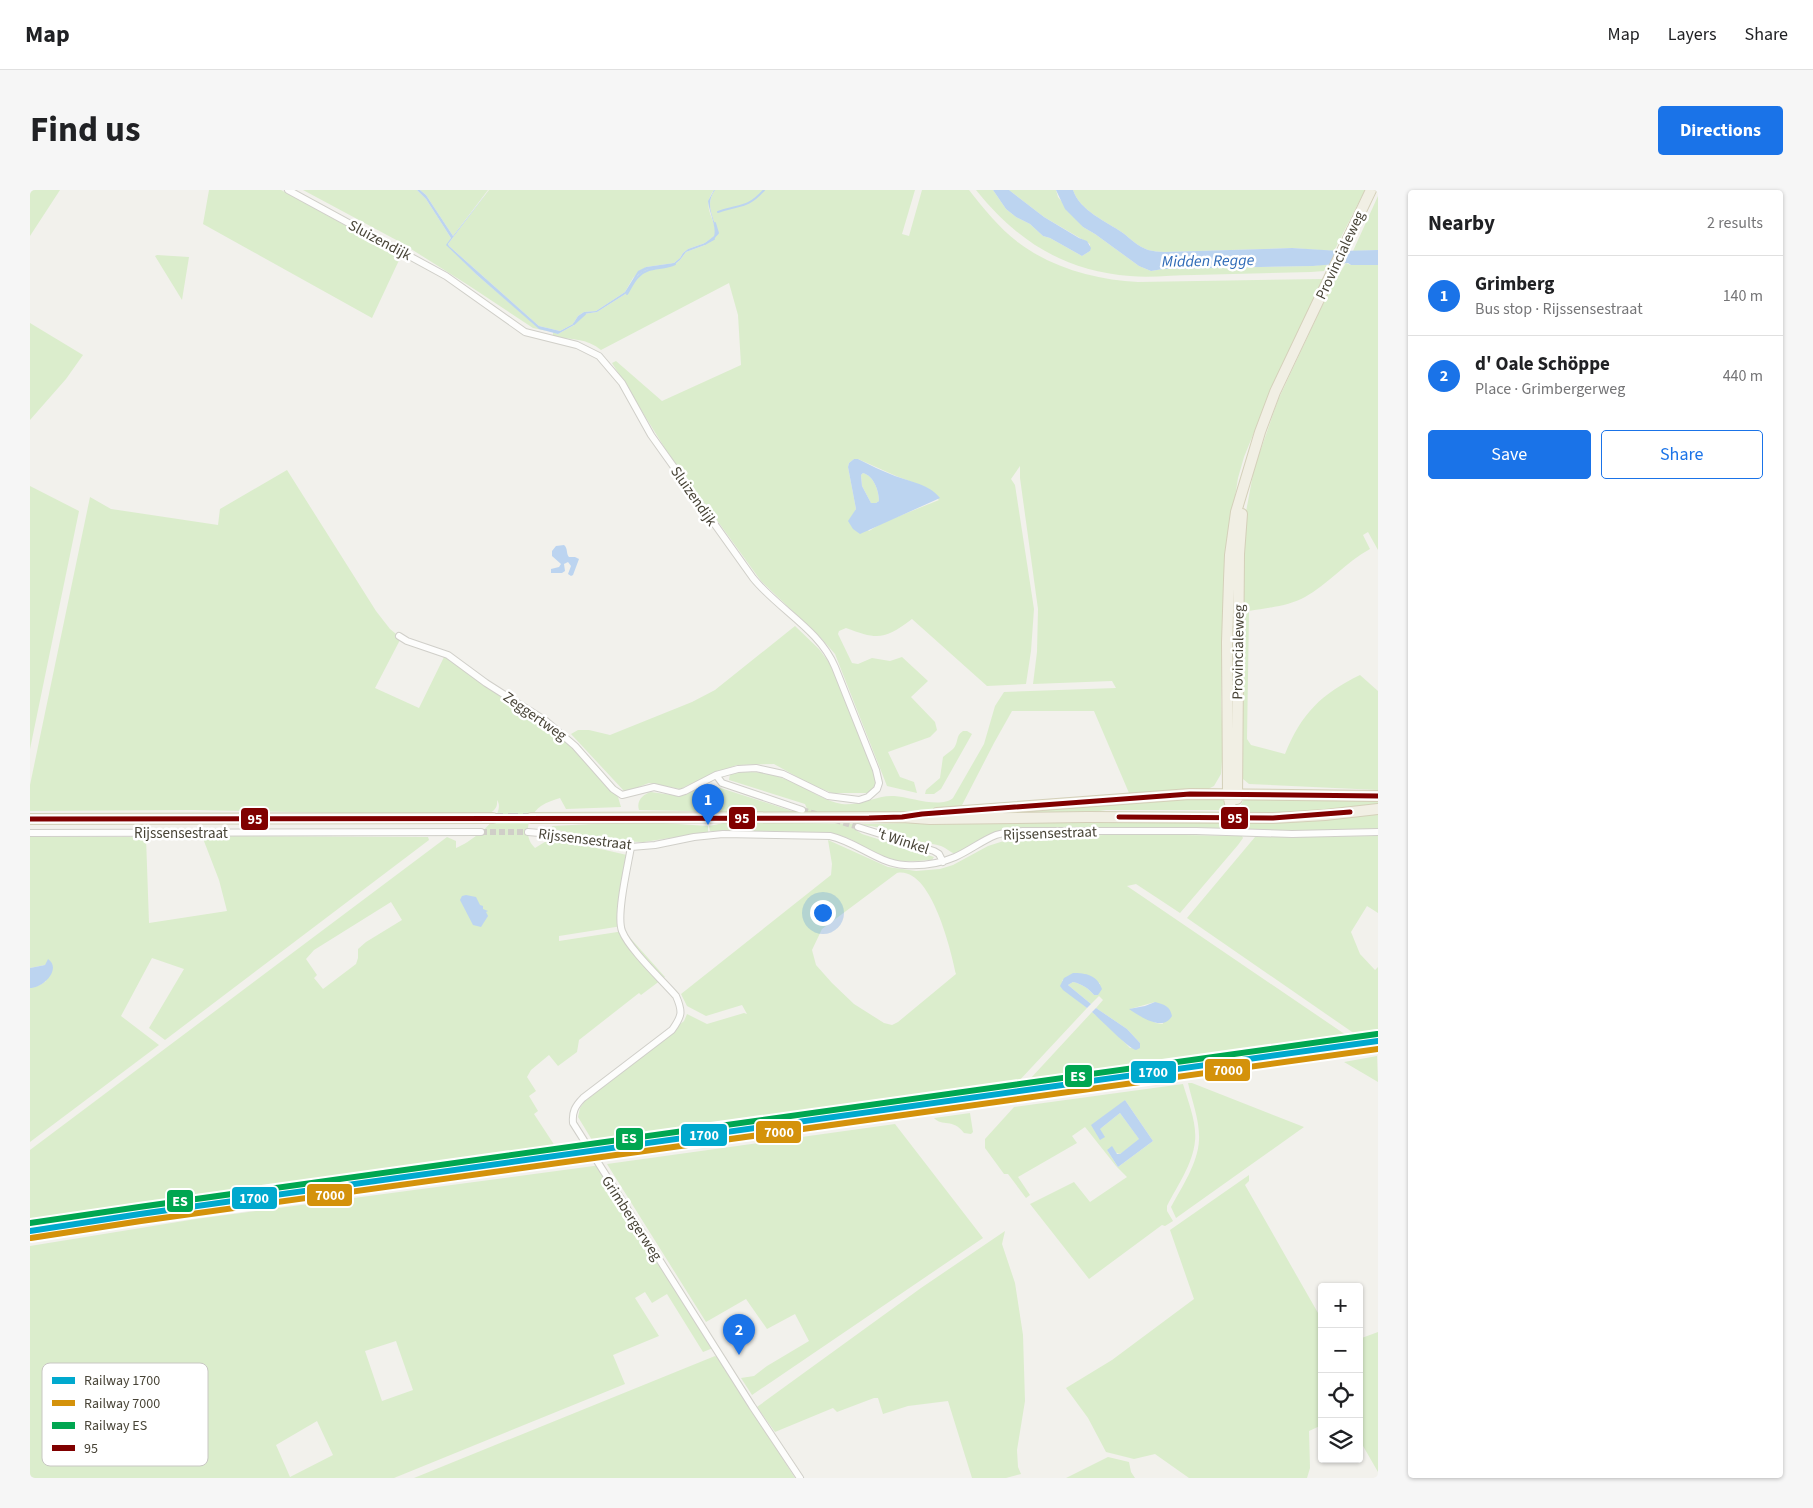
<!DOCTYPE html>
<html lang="en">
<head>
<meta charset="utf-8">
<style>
	:root { --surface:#fff; --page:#f6f6f6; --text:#202124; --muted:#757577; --line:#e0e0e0; --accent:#1a73e8 }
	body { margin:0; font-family:"Source Sans 3",sans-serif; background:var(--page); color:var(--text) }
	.controls { position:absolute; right:15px; bottom:15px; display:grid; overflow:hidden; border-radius:5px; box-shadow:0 1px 4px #0004 }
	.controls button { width:45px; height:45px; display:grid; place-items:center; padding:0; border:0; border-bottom:1px solid var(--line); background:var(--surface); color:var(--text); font:25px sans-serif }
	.you { position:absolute; left:792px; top:722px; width:18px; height:18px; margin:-12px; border:4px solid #fff; border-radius:50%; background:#1a73e8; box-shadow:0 0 0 8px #1a73e833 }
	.badge { display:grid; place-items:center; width:32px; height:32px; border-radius:50%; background:var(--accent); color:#fff; font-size:16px; font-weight:700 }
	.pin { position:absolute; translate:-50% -41px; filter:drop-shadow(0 1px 2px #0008) }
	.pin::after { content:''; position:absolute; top:26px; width:18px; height:15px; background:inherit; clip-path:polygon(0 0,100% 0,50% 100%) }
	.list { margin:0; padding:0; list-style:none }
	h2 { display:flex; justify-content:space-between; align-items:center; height:65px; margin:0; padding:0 20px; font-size:21px }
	h2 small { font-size:16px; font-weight:400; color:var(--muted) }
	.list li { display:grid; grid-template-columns:32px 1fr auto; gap:15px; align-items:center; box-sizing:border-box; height:80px; padding:0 20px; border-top:1px solid var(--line) }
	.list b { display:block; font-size:19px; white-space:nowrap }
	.list p { margin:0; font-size:16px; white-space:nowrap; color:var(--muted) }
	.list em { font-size:16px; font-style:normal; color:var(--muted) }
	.actions { display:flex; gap:10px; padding:15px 20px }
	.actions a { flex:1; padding:11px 0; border:1px solid var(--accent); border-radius:5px; text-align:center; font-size:18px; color:var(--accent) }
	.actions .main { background:var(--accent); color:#fff }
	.icon { flex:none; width:28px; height:28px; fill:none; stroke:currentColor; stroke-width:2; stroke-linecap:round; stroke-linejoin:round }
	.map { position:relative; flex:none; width:1348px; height:1288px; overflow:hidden; border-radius:5px }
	header { display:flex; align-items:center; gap:30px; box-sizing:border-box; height:70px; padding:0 25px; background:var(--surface); border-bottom:1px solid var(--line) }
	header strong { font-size:24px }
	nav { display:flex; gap:28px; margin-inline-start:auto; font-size:18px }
	.intro { display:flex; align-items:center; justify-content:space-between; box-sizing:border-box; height:120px; padding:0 30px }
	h1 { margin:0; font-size:35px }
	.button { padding:12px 22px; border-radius:5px; background:var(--accent); color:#fff; font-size:18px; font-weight:700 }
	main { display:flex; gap:30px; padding:0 30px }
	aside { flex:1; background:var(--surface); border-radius:5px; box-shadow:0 1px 4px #0004 }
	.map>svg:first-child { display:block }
	.green { fill:#dbedcc; fill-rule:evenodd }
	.water { fill:#bcd4f0; fill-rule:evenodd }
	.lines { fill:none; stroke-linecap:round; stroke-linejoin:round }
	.stream { stroke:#bcd4f0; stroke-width:2 }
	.street-tunnel { stroke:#d0cec8; stroke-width:6; stroke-dasharray:6 3; stroke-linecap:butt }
	.primary-tunnel { stroke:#d0cec8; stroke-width:10; stroke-dasharray:10 5; stroke-linecap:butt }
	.street-casing { stroke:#d0cfc9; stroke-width:8 }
	.primary-casing { stroke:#d4d0b9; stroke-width:12 }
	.street { stroke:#fdfdfc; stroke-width:6 }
	.primary { stroke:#f1efe4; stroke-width:10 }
	.bus-1-casing { stroke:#fff; stroke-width:9 }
	.bus-1 { stroke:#800000; stroke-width:5 }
	.rail-1-casing { stroke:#fff; stroke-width:10 }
	.rail-2-casing { stroke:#fff; stroke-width:10 }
	.rail-3-casing { stroke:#fff; stroke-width:10 }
	.rail-1 { stroke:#00a9ce; stroke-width:6 }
	.rail-2 { stroke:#d4920b; stroke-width:6 }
	.rail-3 { stroke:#00a651; stroke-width:6 }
	.labels { text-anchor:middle; stroke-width:5; stroke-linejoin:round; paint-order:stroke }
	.street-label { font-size:15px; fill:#484437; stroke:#fff }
	.water-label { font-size:16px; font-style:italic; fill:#2e6ab7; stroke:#fff }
	.key { fill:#fff; stroke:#c8c7c3; stroke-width:1 }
	.key-label { font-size:14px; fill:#484437 }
	.line-badge { stroke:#fff; stroke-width:2 }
	.badge-label { font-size:14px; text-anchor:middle; font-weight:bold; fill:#fff }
</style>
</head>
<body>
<header>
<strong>Map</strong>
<nav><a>Map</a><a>Layers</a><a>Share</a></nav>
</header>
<div class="intro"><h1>Find us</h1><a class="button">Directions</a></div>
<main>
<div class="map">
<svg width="1348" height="1288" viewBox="0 0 1348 1288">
	<rect width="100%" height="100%" fill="#f2f1ec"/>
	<path class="green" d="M0,0H30L0,46Z
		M179,0H251L371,66L342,128L173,34Z
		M273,0H387L396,9L421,48L417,55L447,85L509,138L517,141L503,138L438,95L370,52Z
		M390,0H458L423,46L396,5Z
		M459,0H684C671,18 685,26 686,45L675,53L658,59L653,63L650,68L644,73L616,77L603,88L595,102L566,121L554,122L548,126L543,134L530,141L509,136L419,56L418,54Z
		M685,0H885L872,44L879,46L892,0H939C954,19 969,38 989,53C1022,78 1067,90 1108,92L1294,89L1236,213L1214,267L1208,288L1200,339L1192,465L1191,511L1193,558L1191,584L1184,596L1176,600L1099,603L1064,521H982L964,553L930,619L828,623H763L609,620C606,611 613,604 621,602L649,606L678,594L762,621L777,619L775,614L699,590L700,584C725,579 748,584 770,596C784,603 796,611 812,614C830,616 847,605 864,606C881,607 910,619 923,608L954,554L965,516L974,502L1086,498L1082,491L1003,494L1007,462L1008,419L990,288V276L981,289L985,295L1004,419L1001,461L996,494L957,496L882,429C854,450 848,450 816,438L809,441L808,444L822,473L828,474L842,468L860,471L872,467L898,491L881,507L905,532L907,540L900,547L858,562L870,587L884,592L887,603L857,596L805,464L791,448L731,391L636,260L582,173L586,171L632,211L711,175L708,125L699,93L571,160C558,149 540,148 523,148V142L528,144L544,135L554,124L567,122L597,103L608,85L616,80L644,75L650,70L656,62L675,55L688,44C684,27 674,15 685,0ZM824,269H828L866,286L882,292L909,310L852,333L839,341L823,325L826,319L818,277L819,273Z
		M946,0H963L976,19L986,27L1000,34L1013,46L1020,48L1052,66L1060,61V54L1014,27L979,0H1026L1028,7L1053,37L1065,44L1109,76L1121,81L1133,79L1283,76L1297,74L1294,81L1281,82C1242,83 1203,84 1164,85C1143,85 1121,88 1100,86C1034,81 987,51 946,0Z
		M1043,0H1335L1304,61L1262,58L1134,62C1129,62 1123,61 1118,60C1107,56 1101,49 1093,43C1076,31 1050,21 1043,0Z
		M1348,6V60L1323,61Z
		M127,65L159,67L152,110L125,66Z
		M1316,73L1321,75H1348V360L1338,342L1333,345L1340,359C1316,372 1297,395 1275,407C1259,416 1237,418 1219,421L1217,549L1221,555L1255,564C1271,524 1291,504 1330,485L1348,501V600L1219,594L1213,589L1212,583V480L1214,426L1212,374L1215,327L1224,279L1248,210L1301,97Z
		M0,133L53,165L36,189L0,230Z
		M257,280L346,421L360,439L371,448L345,498L389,518L415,465L539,553L588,607L591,617L536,619L530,608C524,610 517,612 511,616C498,625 492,646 505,658L518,650L536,651L597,665L592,736L529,746V751L594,741L635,787L611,805L609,803L549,850L547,862L528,876L519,865L501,880L497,887L506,901L499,906L508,921L504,924L525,956L277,990L0,1031V960L417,647L426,651V658C439,653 478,626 467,610C468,619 463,621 456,626L163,620L0,621V595L60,307L81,319L88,320L188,335L190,319ZM361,712L372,730L336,752L328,759V768L326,774L293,799L284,788L287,785L276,769L284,760Z
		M833,283C844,286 849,301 849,311L846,313H841L832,296L831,285Z
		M0,296L49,321L0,559Z
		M765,436L789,459L801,475L846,586C846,593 846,599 839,603H802L780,594L744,574L707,575L677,586L650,599L619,593L595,602L541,544L548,540H559L580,545L662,512L685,500Z
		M933,541H937L942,544L911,599L904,604H895L896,600L910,588L913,567C916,564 920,562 923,559C929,553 925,546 933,541Z
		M1159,608H1193L1195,614L1192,620H1076L1062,622L887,625L1015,620L1100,611Z
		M1215,608L1348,610V616L1265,624H1216L1213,622L1210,616Z
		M1348,622V640L1230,641L1167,638L974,641L957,645L925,664C920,662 916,658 911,656C905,654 898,653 892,652C875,648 839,629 823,638L832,644L904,667L902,670C886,671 868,673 852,667C842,663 833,656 824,651C815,646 805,644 794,642L680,641L679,636L699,632L838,634L962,631L1181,632Z
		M582,633H633L678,636V642L614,652L578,651L523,639L522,636Z
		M1098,644L1212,646L1213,648L1208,655L1150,723L1106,694L1097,696L1316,845L1000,889L1062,822L1080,837L1100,858H1110V853L1097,839L1066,818L1073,810L1069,806L1061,814L1038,795L1043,792C1052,794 1058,798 1064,805L1070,793L1032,790L1046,809L1057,818L988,892L562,950L548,927L550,918L554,912L654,831L657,824L677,834L714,823L717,824L712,815L676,826L657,816L651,804L801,685L802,674L798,650L858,677L886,681L910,679L923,675L958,656L980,649ZM867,683C901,676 921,760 926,784L868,832L862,835L854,833L824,814L802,793L786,775L782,760L792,739ZM1125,812L1133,834L1126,833L1100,819Z
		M172,646L398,647L399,650L135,850L119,838L154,779L122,768L91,826L129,855L0,952V798L10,795L16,791L15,775L0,778V647H116L119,733L197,721L189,690Z
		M1348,646V723L1337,716L1321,742L1330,764L1345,780L1348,777V840L1325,844L1157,728L1225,647Z
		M1347,866L1348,892L1314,872Z
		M1158,893H1162L1274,937L1146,1028L1141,1017C1152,997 1168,973 1169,950C1170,931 1162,911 1158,893Z
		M1153,894C1158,911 1167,933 1165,951C1163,974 1147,996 1137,1016V1021L1143,1031L1135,1036L1132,1035L1059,1089L1000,1014L1044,992L1060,1012L1097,987L1086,976L1055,937L1042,946L1047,953L988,987L1000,1005L996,1008L978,984H974L955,958V949L984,917ZM1095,910L1123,951L1088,977L1077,960L1090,964L1110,950L1090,923L1070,939Z
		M940,923L943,942L941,944L934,943C923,928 912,937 904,928Z
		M865,934L953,1048L722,1205L711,1188L724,1186L737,1176L779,1151L765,1124L737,1139L716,1109L676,1132L577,974Z
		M571,975L683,1158L673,1162L637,1104L622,1113L615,1102L605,1108L629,1146L583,1165L595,1194L364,1288H0V1056L166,1029ZM366,1151L383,1200L352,1211L335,1161ZM287,1231L303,1265L260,1287L246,1255Z
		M1219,985V991L1215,995L1292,1130V1235L1279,1241L1280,1278L1277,1288H1159L1125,1264L1104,1269L1076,1262L1058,1228L1036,1198L1082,1170L1164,1109L1140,1040Z
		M975,1041L972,1054L985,1093L993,1145L995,1211L987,1260L988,1277L991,1284L976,1288H942L918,1211L878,1216L853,1224L848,1208H844L807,1222L803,1218L745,1242L727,1217L891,1098Z
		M1348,1142V1282L1329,1249V1149Z
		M685,1166L689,1168L765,1288H384Z
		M1078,1267L1099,1272L1101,1282L1105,1288H1036Z"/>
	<path class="water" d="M387,0H390L396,5L423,46L459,0L418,54L419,56L509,136L530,141L543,134L548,126L554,122L566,121L595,102L608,81L616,77L644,73L650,68L653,63L658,59L675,53L684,46C687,37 679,22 678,11L684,0H685C674,15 684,27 688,44L685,48L675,55L656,62L650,70L644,75L616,80L608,85L597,103L567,122L554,124L544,135L528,144L509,139L447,85L416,55L421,48L396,9Z
		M963,0H979L1014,27L1049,48L1057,51L1061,58L1060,61L1052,66L1020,48L1013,46L1000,34L986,27L976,19Z
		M1026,0H1043C1050,21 1076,31 1093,43C1101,49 1107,56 1118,60C1123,61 1129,62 1134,62L1262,58L1310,61L1348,60V75H1321L1318,73L1283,76L1133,79L1121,81L1109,76L1065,44L1053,37L1035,19Z
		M824,269H828C840,275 852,281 865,286C881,292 899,294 910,308L830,344L823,339L818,331L826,319L818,277L819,273ZM833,283C844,286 849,301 849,311L846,313H841L832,296L831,285Z
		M534,355C538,358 536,364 539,367H545L549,369L543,385L541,386L538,384L541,376L538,372L534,374L535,381L532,383H521V379L529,377L531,374L522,366V361L526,356Z
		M436,705L446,707L450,715L453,716V719L458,721L456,722L458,726L451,737L443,735L430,710L432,706Z
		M18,769C32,779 13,798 0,798V778L15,775Z
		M1043,783C1056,783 1067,785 1072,799L1068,805H1064C1058,798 1052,794 1043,792L1038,795L1061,814L1057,818L1033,800L1030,796L1034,788Z
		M1125,812C1135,815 1140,816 1142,826C1133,842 1111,827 1099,819L1115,816Z
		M1066,818L1097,839L1110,853V858L1106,860C1098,858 1071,830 1062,822Z
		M1095,910L1123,951L1088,977L1077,960L1082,956L1087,964H1090L1109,949L1090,923L1070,939L1075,947L1070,950L1061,935Z"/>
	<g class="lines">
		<path class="stream" d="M688,22C710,14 717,19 734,0
			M685,33L688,43L686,45
			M675,54L684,49
			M597,104C601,98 603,92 608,87C617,76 633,80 645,74
			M544,134L555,124"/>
		<path class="street-tunnel" d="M772,620L789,625
			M805,630L828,637
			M451,642H498"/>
		<path class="primary-tunnel" d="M463,628H501"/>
		<defs>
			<path id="street" d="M258,0L416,86L495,142L547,155L569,166L592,193L621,245L723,388C749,420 789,439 805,477L846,580L849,593L847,599L838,607L829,610L798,606L753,584L726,578L708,579L686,585L655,601L649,603L624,597L592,605L583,599L545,556L516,531L456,493L418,465L377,451L369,446
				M686,585L692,593L772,620
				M828,637L904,661L909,664L913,672
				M498,642L521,644L582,655L601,657L625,655L664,647L693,644L800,646C827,652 847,673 875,675C892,676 909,674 925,667C939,661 951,651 966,645C974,642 984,642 993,641H1166L1262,644L1348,642
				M0,643L451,642
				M601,657C598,675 586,725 592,741C599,759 632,790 646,806C653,822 652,826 642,840L553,908C545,916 542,922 543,933L722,1216L770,1288"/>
			<path id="primary" d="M1207,609L1209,364L1212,324
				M907,623L1160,604L1348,606
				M1203,627L1198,604L1197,452L1199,390L1200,365L1206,322L1230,242L1245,202L1341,0
				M501,628L872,627L900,629L1057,627L1243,628L1295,625L1348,619
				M0,629L463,628"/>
		</defs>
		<use href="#street" class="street-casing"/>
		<use href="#primary" class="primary-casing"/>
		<use href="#street" class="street"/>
		<use href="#primary" class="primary"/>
		<defs>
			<path id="bus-1" d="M1089,627L1243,628L1320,622
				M0,629L839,628L872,627L892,624L1160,604L1348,606"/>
		</defs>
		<use href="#bus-1" class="bus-1-casing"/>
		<use href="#bus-1" class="bus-1"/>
		<defs>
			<path id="rail-1" d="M0,1041L110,1024L1348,851"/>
			<path id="rail-2" d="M1,1048L111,1031L1348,859"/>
			<path id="rail-3" d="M0,1033L109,1017L1347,844"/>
		</defs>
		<use href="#rail-1" class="rail-1-casing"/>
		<use href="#rail-2" class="rail-2-casing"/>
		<use href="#rail-3" class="rail-3-casing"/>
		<use href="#rail-1" class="rail-1"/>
		<use href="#rail-2" class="rail-2"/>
		<use href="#rail-3" class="rail-3"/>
	</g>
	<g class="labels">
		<g class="street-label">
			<text transform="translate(350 50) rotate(28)" y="5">Sluizendijk</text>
			<text transform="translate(1310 65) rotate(-65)" y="5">Provincialeweg</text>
			<text transform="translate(664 306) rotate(55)" y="5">Sluizendijk</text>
			<text transform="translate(1208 462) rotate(-89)" y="5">Provincialeweg</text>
			<text transform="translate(505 526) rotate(35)" y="5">Zeggertweg</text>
			<text x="151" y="648">Rijssensestraat</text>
			<text transform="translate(1020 643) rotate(-2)" y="5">Rijssensestraat</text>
			<text transform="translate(555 649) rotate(7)" y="5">Rijssensestraat</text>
			<text transform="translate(873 651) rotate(18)" y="5">'t Winkel</text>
			<text transform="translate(602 1028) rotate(57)" y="5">Grimbergerweg</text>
		</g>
		<g class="water-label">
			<text transform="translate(1178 70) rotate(-1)" y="6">Midden Regge</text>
		</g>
	</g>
	<rect x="12" y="1173" width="166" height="103" rx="8" class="key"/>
	<rect x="22" y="1187" width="23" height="7" fill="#00a9ce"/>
	<rect x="22" y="1210" width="23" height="6" fill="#d4920b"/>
	<rect x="22" y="1232" width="23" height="7" fill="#00a651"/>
	<rect x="22" y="1255" width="23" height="6" fill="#800000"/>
	<g class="key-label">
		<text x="54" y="1195">Railway 1700</text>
		<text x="54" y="1218">Railway 7000</text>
		<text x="54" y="1240">Railway ES</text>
		<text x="54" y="1263">95</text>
	</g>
	<g class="line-badge">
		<rect x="1190" y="616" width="29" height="24" rx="5" fill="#800000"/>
		<rect x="698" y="616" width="28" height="24" rx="5" fill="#800000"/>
		<rect x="210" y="617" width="29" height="24" rx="5" fill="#800000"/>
		<rect x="1174" y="868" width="47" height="24" rx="5" fill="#d4920b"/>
		<rect x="1100" y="870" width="47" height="24" rx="5" fill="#00a9ce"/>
		<rect x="1034" y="874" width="29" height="24" rx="5" fill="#00a651"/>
		<rect x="725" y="930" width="47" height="24" rx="5" fill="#d4920b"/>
		<rect x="650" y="933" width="48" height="24" rx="5" fill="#00a9ce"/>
		<rect x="585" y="937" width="29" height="24" rx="5" fill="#00a651"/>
		<rect x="276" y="993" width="47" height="24" rx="5" fill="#d4920b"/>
		<rect x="201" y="996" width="47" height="24" rx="5" fill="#00a9ce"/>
		<rect x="136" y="999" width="28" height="24" rx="5" fill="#00a651"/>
	</g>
	<g class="badge-label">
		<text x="1205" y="633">95</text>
		<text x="712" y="633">95</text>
		<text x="225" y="634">95</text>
		<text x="1198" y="885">7000</text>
		<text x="1123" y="887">1700</text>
		<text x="1048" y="891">ES</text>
		<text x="749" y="947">7000</text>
		<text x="674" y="950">1700</text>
		<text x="599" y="953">ES</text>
		<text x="300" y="1010">7000</text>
		<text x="224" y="1013">1700</text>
		<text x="150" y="1016">ES</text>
	</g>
</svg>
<div class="controls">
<button>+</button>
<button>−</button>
<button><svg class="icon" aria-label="locate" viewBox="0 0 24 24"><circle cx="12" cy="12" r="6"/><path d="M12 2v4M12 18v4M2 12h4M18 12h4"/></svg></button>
<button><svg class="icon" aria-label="layers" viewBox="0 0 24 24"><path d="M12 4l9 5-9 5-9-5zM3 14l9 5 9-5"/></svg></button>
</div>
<div class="you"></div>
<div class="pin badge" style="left:678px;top:635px">1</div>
<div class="pin badge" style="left:709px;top:1165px">2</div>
</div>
<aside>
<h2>Nearby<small>2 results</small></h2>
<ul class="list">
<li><span class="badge">1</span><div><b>Grimberg</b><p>Bus stop · Rijssensestraat</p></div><em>140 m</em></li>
<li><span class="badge">2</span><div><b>d' Oale Schöppe</b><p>Place · Grimbergerweg</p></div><em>440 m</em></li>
</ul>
<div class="actions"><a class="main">Save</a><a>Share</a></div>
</aside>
</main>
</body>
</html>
